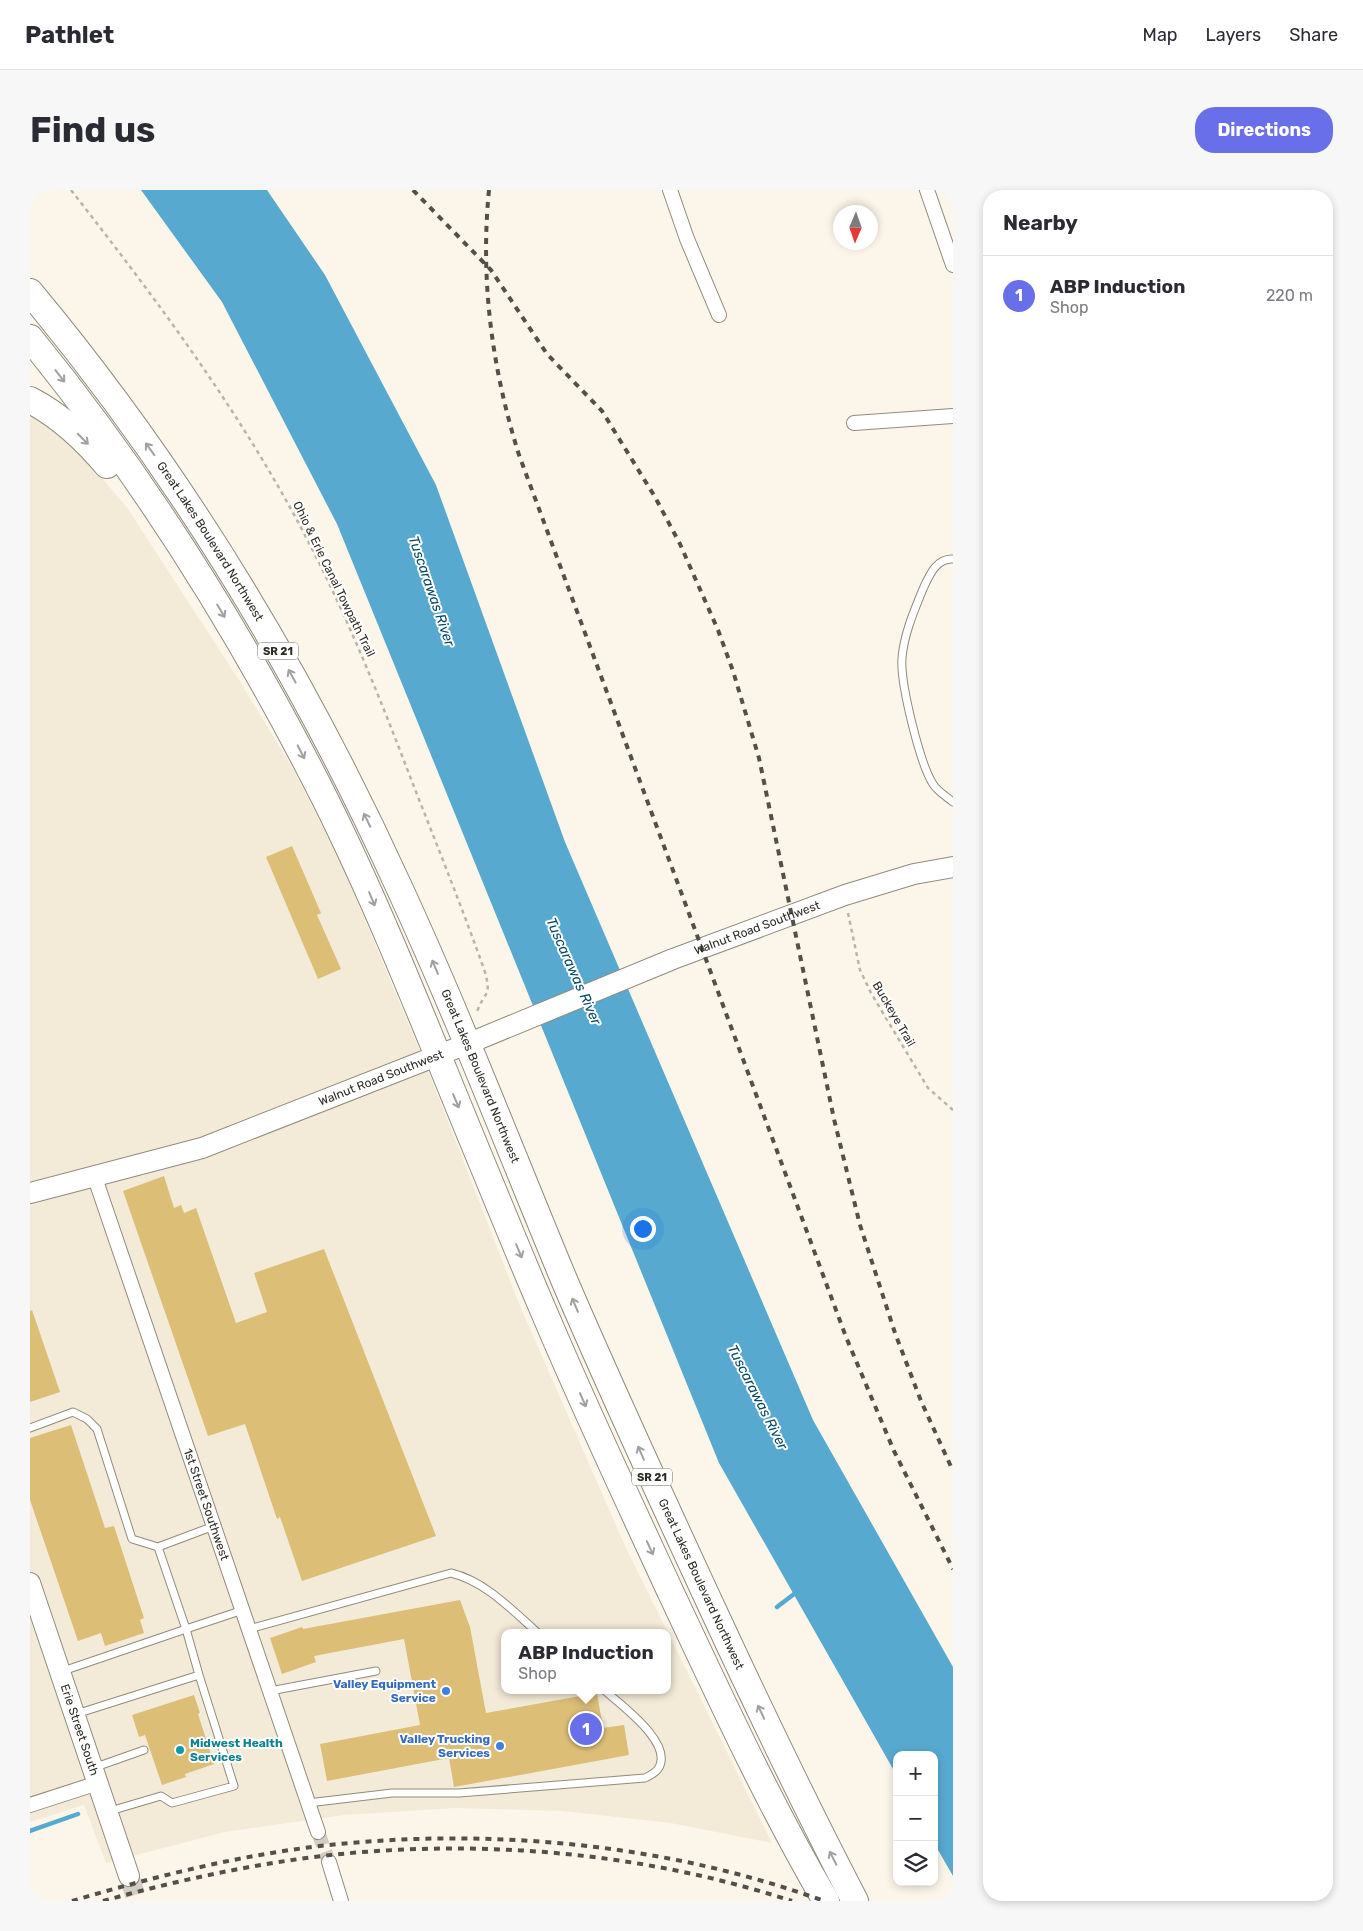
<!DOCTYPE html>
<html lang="en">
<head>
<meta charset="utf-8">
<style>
	:root { --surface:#fff; --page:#f7f7f7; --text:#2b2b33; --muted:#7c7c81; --line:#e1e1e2; --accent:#696fe8 }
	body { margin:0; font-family:Rubik,sans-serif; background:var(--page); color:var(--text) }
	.controls { position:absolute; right:15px; bottom:15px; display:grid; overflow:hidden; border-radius:10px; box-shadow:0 2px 8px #0003 }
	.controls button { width:45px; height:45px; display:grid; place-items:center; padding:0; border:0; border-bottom:1px solid var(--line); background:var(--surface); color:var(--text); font:25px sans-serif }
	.compass { position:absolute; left:803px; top:15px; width:45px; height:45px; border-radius:50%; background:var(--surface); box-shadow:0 2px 8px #0003; rotate:182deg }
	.you { position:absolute; left:612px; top:1038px; width:18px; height:18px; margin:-12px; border:4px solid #fff; border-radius:50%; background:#1a73e8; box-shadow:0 0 0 8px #1a73e833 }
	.badge { display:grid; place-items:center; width:32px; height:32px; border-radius:50%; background:var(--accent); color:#fff; font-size:16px; font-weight:700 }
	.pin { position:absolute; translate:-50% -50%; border:2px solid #fff; box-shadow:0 1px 5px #0006 }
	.popup { position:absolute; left:471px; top:1439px; width:170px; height:65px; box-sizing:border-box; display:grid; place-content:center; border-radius:10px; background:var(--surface); filter:drop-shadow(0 1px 4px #0005); font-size:16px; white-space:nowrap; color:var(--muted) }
	.popup b { font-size:19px; color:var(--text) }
	.popup::after { content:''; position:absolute; left:50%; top:100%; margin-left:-10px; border:10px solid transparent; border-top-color:var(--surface) }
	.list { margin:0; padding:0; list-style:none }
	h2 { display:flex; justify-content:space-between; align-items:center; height:65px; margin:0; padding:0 20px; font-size:21px }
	h2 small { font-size:16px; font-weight:400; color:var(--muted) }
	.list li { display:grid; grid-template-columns:32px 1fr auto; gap:15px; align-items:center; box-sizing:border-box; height:80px; padding:0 20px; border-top:1px solid var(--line) }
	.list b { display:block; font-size:19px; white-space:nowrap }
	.list p { margin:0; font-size:16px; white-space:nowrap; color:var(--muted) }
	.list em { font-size:16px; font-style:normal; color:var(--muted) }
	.icon { flex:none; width:28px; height:28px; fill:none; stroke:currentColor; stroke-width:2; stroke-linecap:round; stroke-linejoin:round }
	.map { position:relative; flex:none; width:923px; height:1711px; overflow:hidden; border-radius:20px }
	header { display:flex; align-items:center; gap:30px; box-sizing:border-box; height:70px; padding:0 25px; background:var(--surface); border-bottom:1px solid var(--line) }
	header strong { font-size:24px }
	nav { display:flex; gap:28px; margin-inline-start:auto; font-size:18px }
	.intro { display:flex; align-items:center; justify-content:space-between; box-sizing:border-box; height:120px; padding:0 30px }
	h1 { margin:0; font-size:35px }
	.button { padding:12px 22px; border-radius:20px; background:var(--accent); color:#fff; font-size:18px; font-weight:700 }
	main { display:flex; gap:30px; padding:0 30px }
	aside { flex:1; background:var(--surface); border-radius:20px; box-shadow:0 2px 8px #0003 }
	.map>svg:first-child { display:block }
	.built { fill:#f3ebd7; fill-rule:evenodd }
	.water { fill:#58a9cf }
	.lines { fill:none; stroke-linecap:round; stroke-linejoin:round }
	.stream { stroke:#58a9cf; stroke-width:4.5 }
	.building { fill:#dcbe77 }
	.street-tunnel { stroke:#d3cec3; stroke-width:14; stroke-dasharray:14 7; stroke-linecap:butt }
	.secondary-tunnel { stroke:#d3cec3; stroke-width:20; stroke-dasharray:20 10; stroke-linecap:butt }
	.lane-casing { stroke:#908b7f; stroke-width:9 }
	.street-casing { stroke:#908b7f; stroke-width:16 }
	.secondary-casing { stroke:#908b7f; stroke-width:22 }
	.highway-casing { stroke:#908b7f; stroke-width:28 }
	.path { stroke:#b8b4aa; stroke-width:2.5; stroke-dasharray:4 4; stroke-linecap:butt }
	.lane { stroke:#fff; stroke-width:7 }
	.street { stroke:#fff; stroke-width:14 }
	.secondary { stroke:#fff; stroke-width:20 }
	.highway { stroke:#fff; stroke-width:26 }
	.rail { stroke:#53504a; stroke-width:4; stroke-dasharray:6 6; stroke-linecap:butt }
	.oneway { stroke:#a1a09e }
	.shop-dot { fill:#3f7fe0; stroke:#fff; stroke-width:2 }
	.culture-dot { fill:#0f9aa8; stroke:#fff; stroke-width:2 }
	.labels { text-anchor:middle; stroke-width:4; stroke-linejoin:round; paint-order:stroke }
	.shield { fill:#fff; stroke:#6d6b68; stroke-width:1 }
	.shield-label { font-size:11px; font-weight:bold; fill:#2e2c27 }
	.street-label { font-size:12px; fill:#2e2c27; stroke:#fff }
	.shop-label { font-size:12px; font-weight:bold; fill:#366cbe; stroke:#fff; text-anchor:end }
	.culture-label { font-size:12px; font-weight:bold; fill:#0d838f; stroke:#fff; text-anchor:start }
	.water-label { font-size:14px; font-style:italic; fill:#054b66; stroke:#fff }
</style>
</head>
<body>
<header>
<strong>Pathlet</strong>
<nav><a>Map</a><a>Layers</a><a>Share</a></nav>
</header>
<div class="intro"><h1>Find us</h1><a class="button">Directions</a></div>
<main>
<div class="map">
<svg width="923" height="1711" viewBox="0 0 923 1711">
	<rect width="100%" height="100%" fill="#fcf6ea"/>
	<path class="built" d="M0,221L29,239L96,316L209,490L263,579L312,675L401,888L490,1116L595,1356L742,1653L641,1633L532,1621L425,1618L314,1625L195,1642L76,1673L54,1615L0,1632ZM475,1443H637V1500H475Z"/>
	<path class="water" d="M111,0H237L295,85L406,295L535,652L783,1230L923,1477V1686L904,1653V1565H867V1586L689,1273L307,334L192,112Z"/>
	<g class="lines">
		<path class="stream" d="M747,1417L768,1401
			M0,1641L48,1624"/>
	</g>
	<path class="building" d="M262,656L291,723L287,725L311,779L288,789L236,667Z
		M134,986L144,1018L151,1015L154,1023L166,1018L206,1133L237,1122L224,1083L294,1059L406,1346L272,1391L250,1327L247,1329L215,1234L178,1246L93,1001Z
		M2,1120L30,1202L0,1212V1121Z
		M41,1235L75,1338L84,1336L114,1428L110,1430L114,1443L75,1456L71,1443L48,1451L0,1310V1248Z
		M430,1410L440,1437L456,1523L567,1503L573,1538L594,1535L599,1565L424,1597L419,1568L297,1591L290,1554L390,1535L374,1449L284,1466L286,1472L252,1484L240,1448L272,1437L273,1439Z
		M164,1505L170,1523L168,1524L184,1574L155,1584L156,1587L132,1595L115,1545L109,1547L102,1525Z"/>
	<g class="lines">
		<path class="street-tunnel" d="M288,1642L299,1672"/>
		<path class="secondary-tunnel" d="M99,1686L107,1711"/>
		<defs>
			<path id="lane" d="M923,369C906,368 899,386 893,399C884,421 874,444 872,468C870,493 890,574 903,594C907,601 917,607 923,612
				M0,1238L43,1222L57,1229L67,1239L102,1349L128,1357
				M184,1336L128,1357L156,1439L213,1420
				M219,1439L421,1383C455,1391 482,1420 508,1443
				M30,1482L156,1439L169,1485L46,1524
				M240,1501L346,1481
				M63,1578L114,1560
				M278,1613L362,1603H429L615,1588C619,1586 626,1582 628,1579C645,1554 591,1515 574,1500
				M80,1621L131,1606L142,1613L204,1596L169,1485"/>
			<g id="street">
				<path d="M640,0L657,49L689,125"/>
				<path d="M897,0L923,75"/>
				<path d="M824,233L923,226"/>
				<path id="s1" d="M64,985L288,1642"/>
				<path d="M0,1615L68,1593"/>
				<path d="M299,1672L311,1711"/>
			</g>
			<g id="secondary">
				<path id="s2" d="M0,1003L172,958L437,854L643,769L815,705L884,684L923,677"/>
				<path id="s3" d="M0,1393L99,1686"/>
			</g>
			<g id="highway">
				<path id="s4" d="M0,102C150,282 272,484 369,697C429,827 480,960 535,1092C583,1204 634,1314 685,1424C730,1521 776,1617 825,1711"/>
				<path d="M0,148C115,289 213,446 295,609C350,719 395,835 442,949C467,1009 491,1069 517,1129C556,1221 599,1312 641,1403C690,1507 738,1612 796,1711"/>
				<path d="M0,210C31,226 55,249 77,275"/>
			</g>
		</defs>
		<use href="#lane" class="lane-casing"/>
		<use href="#street" class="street-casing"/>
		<use href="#secondary" class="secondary-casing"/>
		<use href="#highway" class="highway-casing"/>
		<path class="path" d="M41,0C119,100 195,201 257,312C307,401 345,495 381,589C406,653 432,717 455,782C462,808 454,801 447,822
			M818,723L830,780L841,803L898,898L923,920"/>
		<use href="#lane" class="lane"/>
		<use href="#street" class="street"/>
		<use href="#secondary" class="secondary"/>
		<use href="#highway" class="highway"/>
		<path class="rail" d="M383,0L461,80L517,164L572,221L625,307L650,354L688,440L703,481L729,568L804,929L830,1035L865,1143L891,1211L923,1281
			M459,0C450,90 462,179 489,265L816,1147L864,1261L923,1379
			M42,1711C123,1687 206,1666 290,1656C458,1637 634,1653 794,1711
			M73,1711C145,1691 218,1675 292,1666C449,1648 612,1662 762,1711"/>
	</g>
	<defs><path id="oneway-shaft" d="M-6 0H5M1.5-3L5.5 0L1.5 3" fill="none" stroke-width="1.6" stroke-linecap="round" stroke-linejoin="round" transform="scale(1.25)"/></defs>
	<g class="oneway">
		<use href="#oneway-shaft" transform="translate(30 186) rotate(52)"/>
		<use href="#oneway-shaft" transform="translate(53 249) rotate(45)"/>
		<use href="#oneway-shaft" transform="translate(120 259) rotate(-126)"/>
		<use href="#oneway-shaft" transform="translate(191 421) rotate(59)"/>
		<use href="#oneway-shaft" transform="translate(262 486) rotate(-119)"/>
		<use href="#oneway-shaft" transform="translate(271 562) rotate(63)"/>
		<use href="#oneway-shaft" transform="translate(337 630) rotate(-116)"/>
		<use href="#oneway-shaft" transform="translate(342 709) rotate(67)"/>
		<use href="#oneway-shaft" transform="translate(405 777) rotate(-113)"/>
		<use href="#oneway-shaft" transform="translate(426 911) rotate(67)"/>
		<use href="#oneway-shaft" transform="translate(489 1061) rotate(67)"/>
		<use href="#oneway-shaft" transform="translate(545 1115) rotate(-113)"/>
		<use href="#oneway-shaft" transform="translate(553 1210) rotate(66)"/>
		<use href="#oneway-shaft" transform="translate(611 1263) rotate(-114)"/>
		<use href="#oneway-shaft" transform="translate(620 1358) rotate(65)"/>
		<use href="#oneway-shaft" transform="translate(731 1522) rotate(-115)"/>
		<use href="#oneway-shaft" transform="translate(803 1668) rotate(-117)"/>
	</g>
	<g class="shop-dot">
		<circle cx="416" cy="1501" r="5"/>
		<circle cx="470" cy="1556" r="5"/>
	</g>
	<circle class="culture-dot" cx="150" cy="1560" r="5"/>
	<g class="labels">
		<g class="shield">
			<rect x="228" y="452.5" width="40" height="17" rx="4"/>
			<rect x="602" y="1278.5" width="40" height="17" rx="4"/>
		</g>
		<g class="shield-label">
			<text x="248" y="465">SR 21</text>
			<text x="622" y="1291">SR 21</text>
		</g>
		<g class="street-label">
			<text dy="4" stroke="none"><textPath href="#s4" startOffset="308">Great Lakes Boulevard Northwest</textPath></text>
			<text transform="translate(304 389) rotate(64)" y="4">Ohio &amp; Erie Canal Towpath Trail</text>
			<text dy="4" stroke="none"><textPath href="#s2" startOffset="775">Walnut Road Southwest</textPath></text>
			<text transform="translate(864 824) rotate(60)" y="4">Buckeye Trail</text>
			<text dy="4" stroke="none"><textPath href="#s4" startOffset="908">Great Lakes Boulevard Northwest</textPath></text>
			<text dy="4" stroke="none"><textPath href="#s2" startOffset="370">Walnut Road Southwest</textPath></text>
			<text dy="4" stroke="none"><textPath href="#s1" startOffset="348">1st Street Southwest</textPath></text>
			<text dy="4" stroke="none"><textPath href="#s4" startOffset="1462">Great Lakes Boulevard Northwest</textPath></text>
			<text dy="4" stroke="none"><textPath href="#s3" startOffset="155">Erie Street South</textPath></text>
		</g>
		<g class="shop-label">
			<text x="406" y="1498">Valley Equipment<tspan x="406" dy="14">Service</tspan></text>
			<text x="460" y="1553">Valley Trucking<tspan x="460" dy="14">Services</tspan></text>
		</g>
		<g class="culture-label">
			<text x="160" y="1557">Midwest Health<tspan x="160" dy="14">Services</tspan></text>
		</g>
		<g class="water-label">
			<text transform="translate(402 401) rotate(71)" y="5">Tuscarawas River</text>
			<text transform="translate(544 781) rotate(66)" y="5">Tuscarawas River</text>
			<text transform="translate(728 1207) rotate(63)" y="5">Tuscarawas River</text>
		</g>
	</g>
</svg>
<div class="controls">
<button>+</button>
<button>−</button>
<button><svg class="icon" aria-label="layers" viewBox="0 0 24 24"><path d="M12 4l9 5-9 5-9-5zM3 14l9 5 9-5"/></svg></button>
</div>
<svg class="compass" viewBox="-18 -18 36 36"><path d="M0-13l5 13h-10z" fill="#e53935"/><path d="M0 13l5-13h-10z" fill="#7c7c81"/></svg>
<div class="you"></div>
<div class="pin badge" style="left:556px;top:1539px">1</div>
<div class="popup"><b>ABP Induction</b>Shop</div>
</div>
<aside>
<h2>Nearby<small></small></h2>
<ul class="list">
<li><span class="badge">1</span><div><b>ABP Induction</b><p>Shop</p></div><em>220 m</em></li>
</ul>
</aside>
</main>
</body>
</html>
